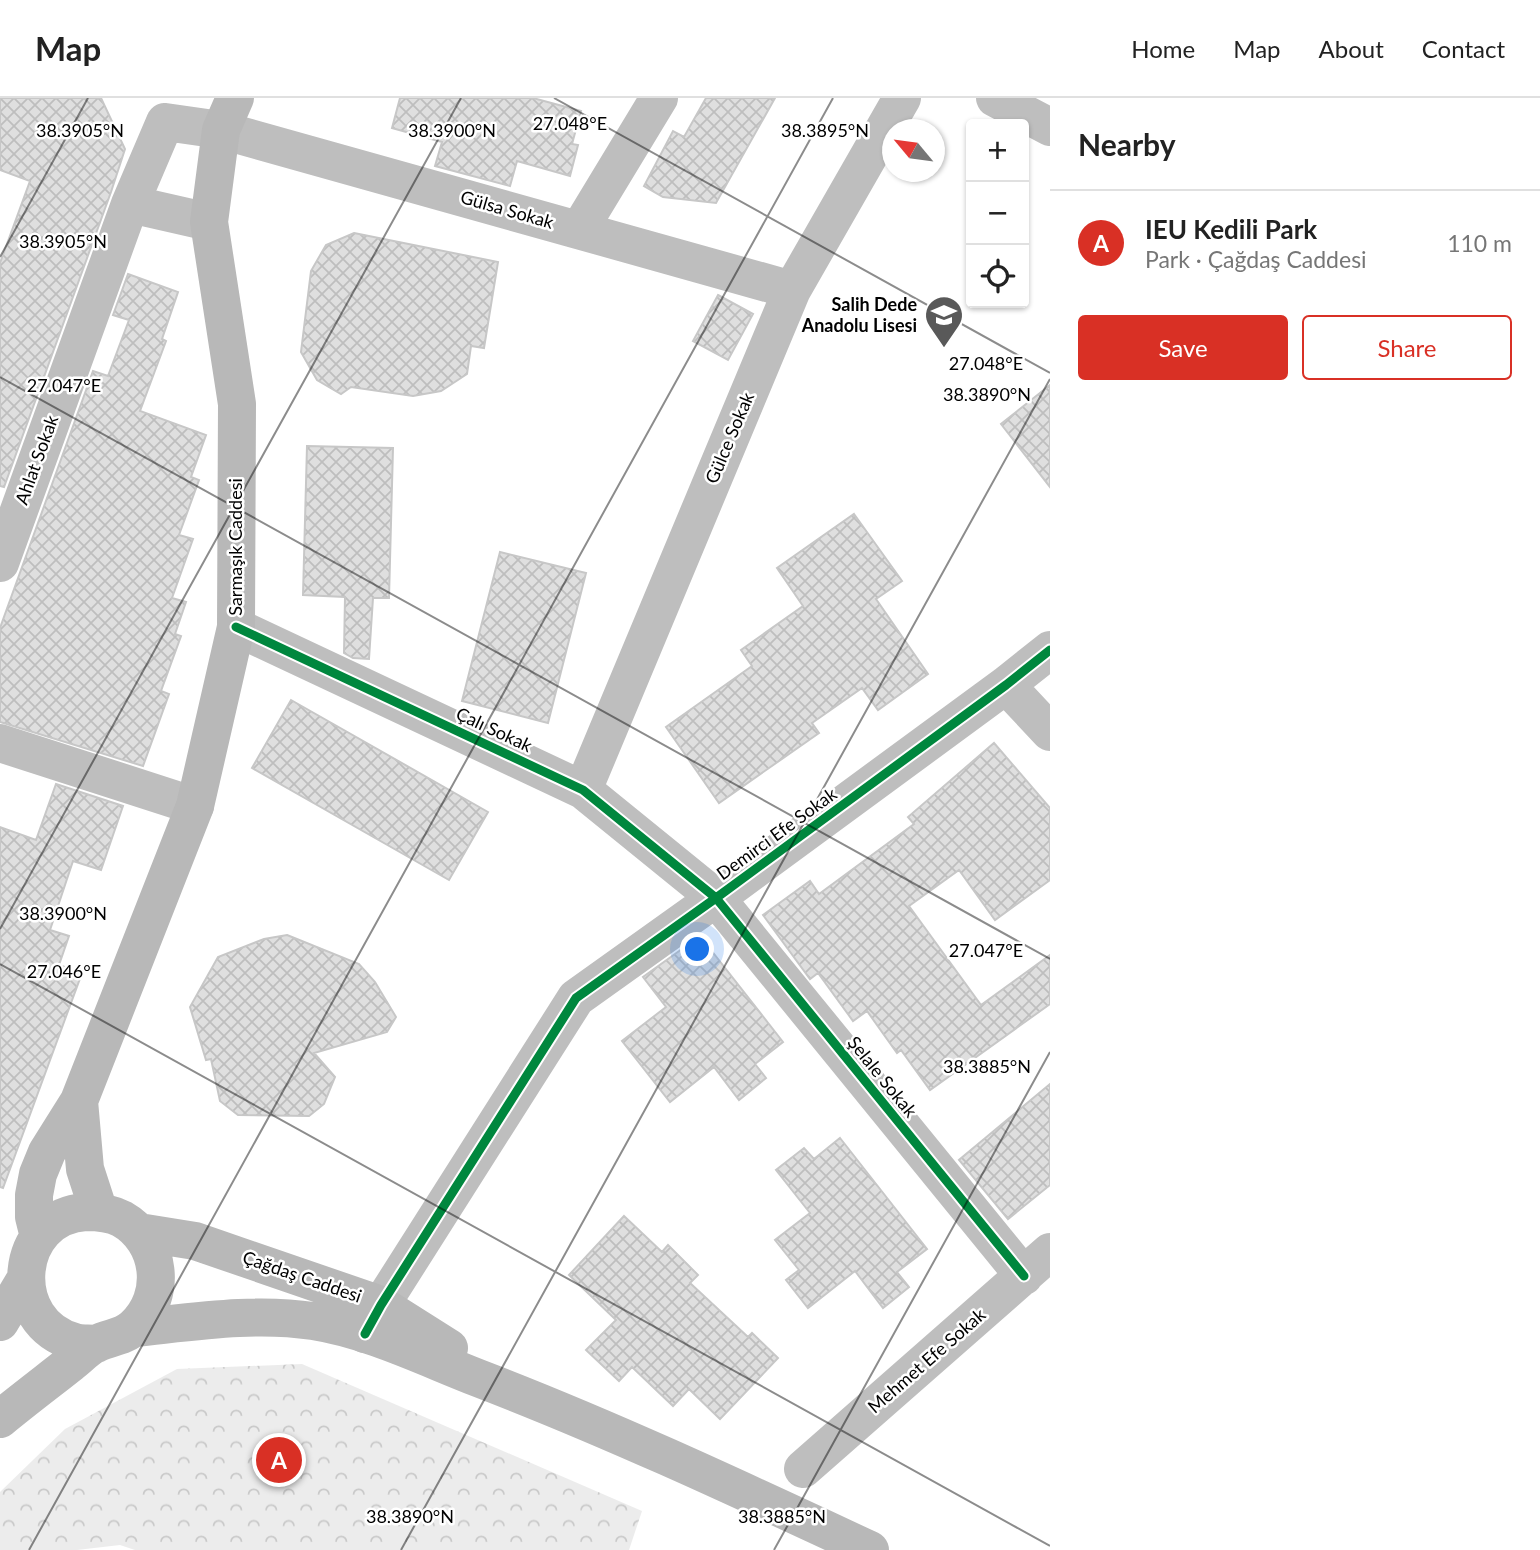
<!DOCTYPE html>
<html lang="en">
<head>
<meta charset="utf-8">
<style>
	:root { --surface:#fff; --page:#f2f2f2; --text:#222; --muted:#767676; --line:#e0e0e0; --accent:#d93025 }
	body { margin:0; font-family:Lato,sans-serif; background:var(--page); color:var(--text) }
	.controls { position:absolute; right:21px; top:21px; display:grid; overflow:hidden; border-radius:7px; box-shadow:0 2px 5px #0004 }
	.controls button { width:63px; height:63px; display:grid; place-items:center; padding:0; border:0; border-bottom:2px solid var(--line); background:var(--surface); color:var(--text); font:35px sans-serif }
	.compass { position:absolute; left:882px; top:21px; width:63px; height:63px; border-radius:50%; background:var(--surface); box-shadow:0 2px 5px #0004; rotate:299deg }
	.you { position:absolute; left:698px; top:852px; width:24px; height:24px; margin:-18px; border:5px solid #fff; border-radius:50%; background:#1a73e8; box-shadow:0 0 0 10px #1a73e833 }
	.badge { display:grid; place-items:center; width:46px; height:46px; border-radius:50%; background:var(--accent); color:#fff; font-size:23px; font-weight:700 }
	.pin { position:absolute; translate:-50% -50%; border:4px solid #fff; box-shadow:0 2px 7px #0006 }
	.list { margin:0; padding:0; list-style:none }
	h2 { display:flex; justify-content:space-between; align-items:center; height:91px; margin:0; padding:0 28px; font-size:30px }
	h2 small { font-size:23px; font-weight:400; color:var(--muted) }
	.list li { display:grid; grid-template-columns:46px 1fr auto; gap:21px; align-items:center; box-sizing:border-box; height:105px; padding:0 28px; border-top:2px solid var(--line) }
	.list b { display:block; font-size:26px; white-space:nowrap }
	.list p { margin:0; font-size:23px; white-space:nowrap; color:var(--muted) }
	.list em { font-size:23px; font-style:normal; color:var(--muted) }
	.actions { display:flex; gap:14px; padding:21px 28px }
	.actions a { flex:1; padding:16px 0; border:2px solid var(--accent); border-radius:7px; text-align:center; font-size:24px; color:var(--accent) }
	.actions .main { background:var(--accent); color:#fff }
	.icon { flex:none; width:38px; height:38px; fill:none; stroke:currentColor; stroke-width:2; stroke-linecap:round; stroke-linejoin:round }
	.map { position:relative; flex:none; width:1050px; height:1452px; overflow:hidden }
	header { display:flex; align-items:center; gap:42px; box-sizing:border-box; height:98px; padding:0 35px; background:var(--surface); border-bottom:2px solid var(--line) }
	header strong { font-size:33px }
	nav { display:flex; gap:38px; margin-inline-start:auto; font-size:24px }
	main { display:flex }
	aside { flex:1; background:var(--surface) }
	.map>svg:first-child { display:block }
	.forest { fill:url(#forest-crowns) }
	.building { fill:url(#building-cross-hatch); stroke:#c7c7c7; stroke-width:2 }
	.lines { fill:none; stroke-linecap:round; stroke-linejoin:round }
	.street { stroke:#bebebe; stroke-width:38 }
	.secondary { stroke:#b8b8b8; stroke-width:38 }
	.cycleway-casing { stroke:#fff; stroke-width:13 }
	.cycleway { stroke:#00873e; stroke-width:9 }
	.ticks { fill:none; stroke:#000; stroke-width:2; stroke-opacity:0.45 }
	.labels { text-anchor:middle; stroke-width:5; stroke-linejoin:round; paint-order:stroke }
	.street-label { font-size:18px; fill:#000; stroke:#fff }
	.poi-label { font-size:18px; font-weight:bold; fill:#000; stroke:#fff; text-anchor:end }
	.ticks-label { font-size:18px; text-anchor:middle; fill:#000; stroke:#fff; stroke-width:5; stroke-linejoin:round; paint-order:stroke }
</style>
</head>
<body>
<header>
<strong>Map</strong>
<nav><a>Home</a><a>Map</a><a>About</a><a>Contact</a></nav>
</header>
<main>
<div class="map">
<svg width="1050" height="1452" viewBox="0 0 1050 1452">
	<defs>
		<pattern id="forest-crowns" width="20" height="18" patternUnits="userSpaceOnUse" patternTransform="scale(1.75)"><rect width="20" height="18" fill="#ececec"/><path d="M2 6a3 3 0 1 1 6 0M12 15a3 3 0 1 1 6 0" fill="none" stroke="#c9c9c9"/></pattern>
		<pattern id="building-cross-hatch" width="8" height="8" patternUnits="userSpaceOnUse" patternTransform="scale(1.75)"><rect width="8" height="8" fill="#dfdfdf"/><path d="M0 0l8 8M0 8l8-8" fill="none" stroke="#bebebe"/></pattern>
	</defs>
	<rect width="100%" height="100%" fill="#fff"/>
	<path class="forest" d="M302,1266L642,1413L629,1452H135L120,1447L77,1452H0V1394L65,1331L177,1271Z"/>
	<path class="building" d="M0,0H101L125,51L111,94L4,389L0,388V165L30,83L0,72Z
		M400,0H533L581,13L572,46L578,47L570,78L517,63L510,88L435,68L442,44L392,30Z
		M706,0H775L716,105L663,99L644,88L673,33L684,39Z
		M354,135L498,164L484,250L471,248L467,276L441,293L413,298L351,289L341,296L317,282L301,254L311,173L326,147Z
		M128,176L178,194L162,241L166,243L140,313L206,337L191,379L199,382L179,437L193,441L172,500L186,504L175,536L181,538L161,593L169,596L143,668L0,624V530L93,273L108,278L129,222L113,217Z
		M718,197L753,216L728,262L693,243Z
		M1050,287V389L1001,326Z
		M307,348L393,350L389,500H373L369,561L353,560L344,555L345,499L303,497Z
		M854,416L902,483L876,501L928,576L878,612L862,590L812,625L819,635L719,705L666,629L752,568L741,552L803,508L777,470Z
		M500,454L586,475L548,625L462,603Z
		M291,602L488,714L449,782L252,670Z
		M994,645L1050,710V782L995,822L959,772L909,808L981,907L1050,857V906L930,992L901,952L897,955L867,913L853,923L818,875L810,881L763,817L810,783L819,796L914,726L908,719Z
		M56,686L123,708L101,772L73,763L50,832L69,838L59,867L82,875L3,1090L0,1089V729L36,742Z
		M287,837L359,866L375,884L396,919L387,934L314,955L335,979L324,1006L309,1018L238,1017L220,1003L211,961L206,962L190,909L218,859L264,841Z
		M700,838L783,944L755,966L766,980L739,1002L714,969L670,1004L622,943L666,909L643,879Z
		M1050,986V1087L1008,1121L959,1062Z
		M840,1040L927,1151L897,1174L909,1189L883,1210L855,1173L808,1210L786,1182L799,1172L775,1142L810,1115L776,1072L804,1050L814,1061Z
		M624,1118L662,1154L668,1147L698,1177L690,1185L748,1239L752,1235L778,1260L720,1321L689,1291L673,1308L632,1269L619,1283L586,1252L616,1222L569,1177Z"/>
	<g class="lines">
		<path class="street" d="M995,0L1050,29
			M165,24L221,32L792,192
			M130,106L209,124
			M579,132L659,0
			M0,465L130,106L165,24
			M236,529L583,692L716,800L1024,1178
			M1006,587L1050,634
			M0,645L195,708
			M583,692L792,192L902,0
			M365,1236L381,1207L576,900L716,800L1006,587L1050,552
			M803,1371L1050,1154"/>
		<path class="secondary" d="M79,1003L85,1071L99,1114
			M139,1134L195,1143L381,1207L449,1250
			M39,1139L34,1119V1097L38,1076L47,1054L79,1003L195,708L236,529L237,306L209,124L221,32L235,0
			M0,1224L25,1182
			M134,1230C193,1224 254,1214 313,1223C370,1232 424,1259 478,1280C611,1331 741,1392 870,1452
			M0,1321C23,1302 47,1284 71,1265C79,1259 87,1250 96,1246C109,1239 123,1240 134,1229C168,1198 161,1143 122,1121C111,1115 98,1114 86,1114C13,1118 4,1225 75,1244C81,1246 89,1245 96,1246"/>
		<defs>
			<path id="cycleway" d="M236,529L583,692L716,800L1024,1178
				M365,1236L381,1207L576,900L716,800L1006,587L1050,552"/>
		</defs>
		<use href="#cycleway" class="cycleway-casing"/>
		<use href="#cycleway" class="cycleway"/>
	</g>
	<path class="ticks" d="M554,0L1050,275M0,159L88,0M0,279L1050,861M0,831L461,0M0,866L1050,1448M29,1452L833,0M401,1452L1050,281M774,1452L1050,954"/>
	<defs>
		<symbol id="school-pin" viewBox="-11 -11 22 30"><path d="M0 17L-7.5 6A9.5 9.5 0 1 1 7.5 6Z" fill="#595959" stroke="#fff"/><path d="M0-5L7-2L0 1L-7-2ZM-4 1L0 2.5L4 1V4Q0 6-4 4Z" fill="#fff"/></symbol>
	</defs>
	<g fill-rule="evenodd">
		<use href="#school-pin" x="922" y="195" width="44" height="60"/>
	</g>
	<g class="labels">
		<g class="street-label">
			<text transform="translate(507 112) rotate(16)" y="6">Gülsa Sokak</text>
			<text transform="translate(730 340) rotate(-67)" y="6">Gülce Sokak</text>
			<text transform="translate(37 362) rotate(-70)" y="6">Ahlat Sokak</text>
			<text transform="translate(236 449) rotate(-90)" y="6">Sarmaşık Caddesi</text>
			<text transform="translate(494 632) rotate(25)" y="6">Çalı Sokak</text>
			<text transform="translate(777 736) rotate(-36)" y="6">Demirci Efe Sokak</text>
			<text transform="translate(882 979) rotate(51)" y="6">Şelale Sokak</text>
			<text transform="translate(302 1179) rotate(19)" y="6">Çağdaş Caddesi</text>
			<text transform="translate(927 1263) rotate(-41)" y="6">Mehmet Efe Sokak</text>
		</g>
		<g class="poi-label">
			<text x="917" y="213">Salih Dede<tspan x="917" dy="21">Anadolu Lisesi</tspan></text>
		</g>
	</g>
	<g class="ticks-label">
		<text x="570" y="32">27.048°E</text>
		<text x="80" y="39">38.3905°N</text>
		<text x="452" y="39">38.3900°N</text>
		<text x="825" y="39">38.3895°N</text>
		<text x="63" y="150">38.3905°N</text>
		<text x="986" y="272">27.048°E</text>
		<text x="64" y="294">27.047°E</text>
		<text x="987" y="303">38.3890°N</text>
		<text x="63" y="822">38.3900°N</text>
		<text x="986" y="859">27.047°E</text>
		<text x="64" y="880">27.046°E</text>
		<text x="987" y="975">38.3885°N</text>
		<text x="410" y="1425">38.3890°N</text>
		<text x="782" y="1425">38.3885°N</text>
	</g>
</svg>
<div class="controls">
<button>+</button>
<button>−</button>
<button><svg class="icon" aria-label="locate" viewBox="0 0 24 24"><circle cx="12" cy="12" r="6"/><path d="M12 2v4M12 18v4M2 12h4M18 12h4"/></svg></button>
</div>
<svg class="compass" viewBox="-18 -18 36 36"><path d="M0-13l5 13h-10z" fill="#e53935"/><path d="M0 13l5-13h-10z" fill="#767676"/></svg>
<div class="you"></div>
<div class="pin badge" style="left:279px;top:1362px">A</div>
</div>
<aside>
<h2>Nearby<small></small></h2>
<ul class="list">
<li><span class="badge">A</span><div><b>IEU Kedili Park</b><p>Park · Çağdaş Caddesi</p></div><em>110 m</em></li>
</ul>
<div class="actions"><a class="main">Save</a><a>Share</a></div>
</aside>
</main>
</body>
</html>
